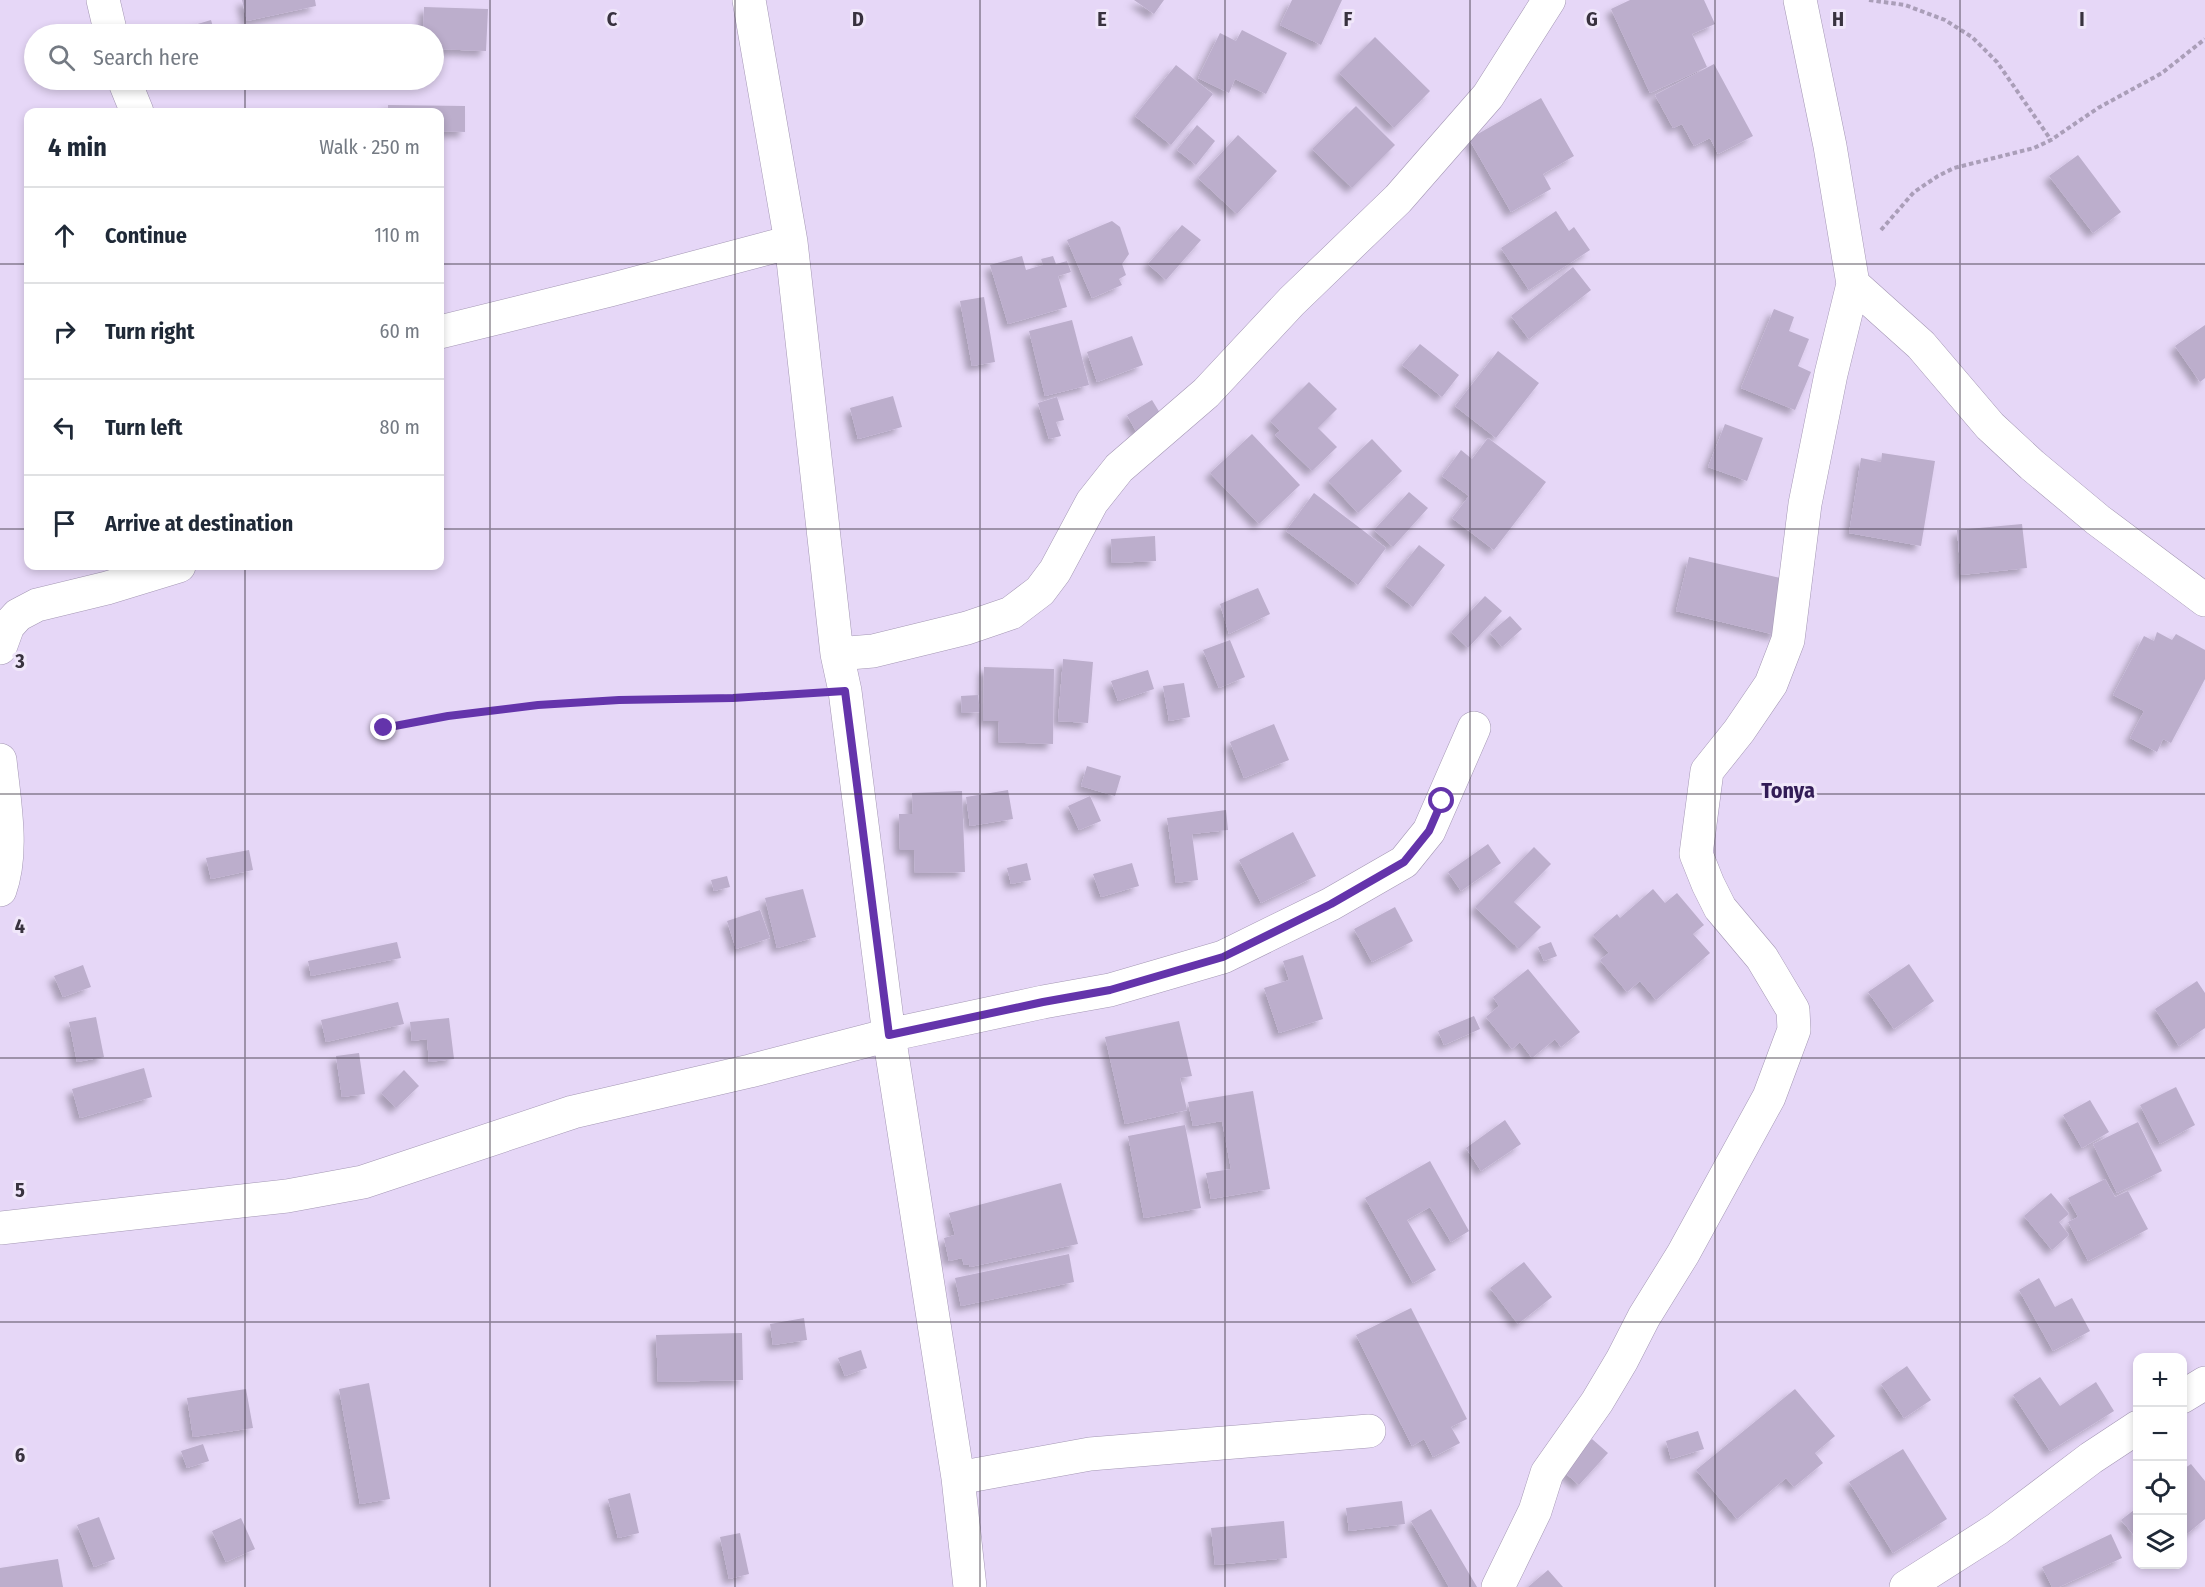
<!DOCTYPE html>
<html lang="en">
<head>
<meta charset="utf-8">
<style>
	:root { --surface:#fff; --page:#f6f6f7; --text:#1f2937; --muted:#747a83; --line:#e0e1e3 }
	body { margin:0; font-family:"Fira Sans Condensed",sans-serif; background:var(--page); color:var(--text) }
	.controls { position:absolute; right:18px; bottom:18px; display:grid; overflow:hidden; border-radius:12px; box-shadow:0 3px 9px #0003 }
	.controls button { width:54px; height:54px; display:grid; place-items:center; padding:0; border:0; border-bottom:2px solid var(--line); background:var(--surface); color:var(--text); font:30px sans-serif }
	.stop { position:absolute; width:18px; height:18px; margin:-14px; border:4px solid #6434ab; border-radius:50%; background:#fff }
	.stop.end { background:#6434ab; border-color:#fff; box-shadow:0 2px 6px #0008 }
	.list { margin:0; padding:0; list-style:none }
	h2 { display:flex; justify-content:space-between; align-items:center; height:78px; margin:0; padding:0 24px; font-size:26px }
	h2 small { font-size:20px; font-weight:400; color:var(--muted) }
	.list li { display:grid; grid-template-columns:39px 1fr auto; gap:18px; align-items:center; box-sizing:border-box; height:96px; padding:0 24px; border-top:2px solid var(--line) }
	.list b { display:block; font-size:22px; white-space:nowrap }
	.list em { font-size:20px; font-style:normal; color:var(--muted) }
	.icon { flex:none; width:33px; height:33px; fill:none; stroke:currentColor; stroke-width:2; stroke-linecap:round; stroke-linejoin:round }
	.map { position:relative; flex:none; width:2205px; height:1587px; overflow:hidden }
	.search { position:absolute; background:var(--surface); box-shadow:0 3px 9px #0003; left:24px; top:24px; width:420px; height:66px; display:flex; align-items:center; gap:15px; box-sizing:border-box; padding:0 21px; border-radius:33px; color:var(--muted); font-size:22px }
	.panel { position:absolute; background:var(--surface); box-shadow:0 3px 9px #0003; left:24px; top:108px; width:420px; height:462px; border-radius:12px }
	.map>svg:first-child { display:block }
	.building { fill:#bcaecc; filter:url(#shadow) }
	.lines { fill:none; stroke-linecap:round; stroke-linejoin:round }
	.street-casing { stroke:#a497b4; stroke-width:34 }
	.path { stroke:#aa9eb8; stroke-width:4; stroke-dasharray:4.5 3; stroke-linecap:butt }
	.street { stroke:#fff; stroke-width:33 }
	.route { stroke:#6434ab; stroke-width:8 }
	.grid { fill:none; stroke:#38323e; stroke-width:1.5; stroke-opacity:0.55 }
	.labels { text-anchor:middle; stroke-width:6; stroke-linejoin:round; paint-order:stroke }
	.quarter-label { font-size:22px; font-weight:bold; fill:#321c56; stroke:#f0e7fa }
	.grid-label { font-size:20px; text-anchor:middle; font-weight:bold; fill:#38323e; stroke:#f0e7fa; stroke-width:6; stroke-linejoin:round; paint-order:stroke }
</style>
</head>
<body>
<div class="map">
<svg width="2205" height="1587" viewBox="0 0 2205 1587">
	<defs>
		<filter id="shadow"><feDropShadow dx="-5.5" dy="5.5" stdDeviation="3" flood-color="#0004"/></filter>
	</defs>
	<rect width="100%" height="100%" fill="#e6d7f7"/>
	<path class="building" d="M242,0H315L316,6L247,21Z
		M1134,0H1164L1154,14Z
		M1292,0H1342L1321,45L1280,25Z
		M1630,0H1704L1715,24L1692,34L1707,67L1650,93L1611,9Z
		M424,7L488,9L486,51L434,49V34H423Z
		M211,20L215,34H164Z
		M1242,30L1287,53L1266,94L1235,79L1229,93L1198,78L1220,33L1236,41Z
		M1375,37L1430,91L1394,128L1339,73Z
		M1714,64L1753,136L1718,154L1710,138L1694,146L1682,124L1673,128L1655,95Z
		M1176,65L1213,94L1171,145L1135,116Z
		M1541,98L1574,156L1543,174L1551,189L1511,212L1469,139Z
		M388,105L465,106V132L440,131V112H388Z
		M1356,106L1395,145L1352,188L1312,149Z
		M1197,125L1215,141L1196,165L1177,150Z
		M1238,135L1277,171L1237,214L1198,178Z
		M2078,155L2121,212L2093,233L2049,176Z
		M1556,211L1569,231L1574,227L1590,250L1529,290L1501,248Z
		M1112,221L1120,227L1129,254L1122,264L1126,275L1119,279L1122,285L1092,298L1067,240Z
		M1182,225L1201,240L1166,280L1148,264Z
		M1022,256L1026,270L1043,265L1041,259L1053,256L1056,264L1067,261L1071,272L1058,276L1067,307L1008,324L990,265Z
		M1573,267L1591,290L1529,339L1511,316Z
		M984,297L995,362L972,366L960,301Z
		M1774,309L1794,317L1789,331L1809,339L1798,366L1811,372L1795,410L1741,388Z
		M1072,320L1089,385L1045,396L1029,331Z
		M2205,325V378L2200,382L2175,346Z
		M1132,336L1143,365L1097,382L1087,352Z
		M1420,344L1459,375L1442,397L1402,365Z
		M1498,351L1539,383L1496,438L1455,406Z
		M1309,382L1337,409L1318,428L1337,447L1312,471L1275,435L1280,431L1270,421Z
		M893,396L902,427L858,439L850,408Z
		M1057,397L1064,420L1056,422L1061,436L1049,439L1038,403Z
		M1152,400L1163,418L1137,433L1127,415Z
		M1725,424L1763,438L1747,481L1708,467Z
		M1252,434L1300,485L1259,524L1210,473Z
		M1488,438L1546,482L1494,550L1452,518L1469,496L1442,476L1461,450L1472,459Z
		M1372,439L1402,471L1358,513L1328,481Z
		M1882,453L1935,461L1921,546L1849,533L1861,458L1881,462Z
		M1409,492L1428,508L1393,547L1374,530Z
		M1314,493L1386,548L1358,585L1286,531Z
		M2022,524L2027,568L1961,575L1957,530Z
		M1155,536L1156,561L1112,563L1111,539Z
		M1419,545L1445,565L1413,607L1386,586Z
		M1689,557L1789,580L1776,635L1676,611Z
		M1258,588L1270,614L1229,634L1220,604Z
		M1485,596L1502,611L1468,648L1451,632Z
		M1510,616L1522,629L1502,647L1490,633Z
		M2157,632L2172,640L2176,634L2205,650V679L2171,743L2163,739L2157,752L2130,738L2144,711L2113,695L2144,636L2154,641Z
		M1230,640L1245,677L1219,688L1203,650Z
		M1063,659L1093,662L1088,723L1058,721Z
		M984,667L1054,669L1053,744L998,742L999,721H983Z
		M1148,670L1154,689L1118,701L1111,681Z
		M1184,683L1190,717L1169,721L1163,686Z
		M978,695L980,712L962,713L961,696Z
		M1274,724L1289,760L1244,778L1230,742Z
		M1087,766L1121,776L1115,796L1081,786Z
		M1008,790L1013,819L970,826L966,797Z
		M962,791L965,872L915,873L914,850H900L899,814H913L912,793Z
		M1090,796L1101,821L1079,830L1068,806Z
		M1226,810L1228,830L1192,834L1198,880L1176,883L1167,818Z
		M1293,832L1316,876L1261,903L1239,860Z
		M1488,844L1501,863L1461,891L1448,872Z
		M1534,847L1551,864L1514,902L1541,927L1519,949L1475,907Z
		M249,850L253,870L211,879L206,858Z
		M1027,863L1031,880L1011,884L1007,868Z
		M1132,863L1139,886L1101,897L1093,874Z
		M727,876L730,887L714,891L711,880Z
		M803,889L816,937L777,948L765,898Z
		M1653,889L1665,903L1677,893L1704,925L1693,934L1710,953L1656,1000L1640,981L1627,992L1600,960L1609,953L1593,935L1617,914L1620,918Z
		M1395,907L1413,941L1372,962L1354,929Z
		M760,910L770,938L736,949L727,921Z
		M397,942L401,958L311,976L308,961Z
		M1551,942L1557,956L1544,961L1538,947Z
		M1303,955L1323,1019L1279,1033L1264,988L1289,980L1283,961Z
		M1909,964L1934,1001L1894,1029L1868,992Z
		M83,965L91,987L63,997L54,976Z
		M1528,969L1580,1032L1561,1047L1555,1039L1532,1058L1520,1042L1512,1049L1486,1017L1499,1006L1493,997Z
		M2197,981L2205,993V1028L2179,1046L2155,1009Z
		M398,1002L404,1024L326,1042L321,1020Z
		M1474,1016L1480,1029L1444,1045L1438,1031Z
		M96,1017L104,1057L77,1062L69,1022Z
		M449,1018L454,1059L429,1062L427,1039L412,1041L410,1022Z
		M1179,1021L1192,1076L1180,1078L1187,1110L1125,1124L1105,1037Z
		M359,1053L365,1094L342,1097L336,1056Z
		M144,1068L152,1097L80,1118L72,1089Z
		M404,1070L419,1086L396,1108L381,1093Z
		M2176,1087L2195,1125L2160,1144L2140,1105Z
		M1253,1091L1270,1189L1211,1199L1206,1173L1231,1169L1222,1121L1193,1126L1188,1102Z
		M2090,1100L2109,1132L2082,1148L2063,1115Z
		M1505,1120L1521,1144L1481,1171L1466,1148Z
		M2138,1122L2162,1171L2117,1193L2093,1144Z
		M1185,1125L1201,1208L1144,1218L1128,1136Z
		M1430,1161L1469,1231L1451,1242L1430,1207L1407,1220L1436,1270L1413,1283L1365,1198Z
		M2105,1179L2115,1197L2128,1191L2148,1229L2088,1261L2068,1222L2078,1217L2068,1198Z
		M1061,1183L1078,1244L970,1267L969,1264L964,1265L962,1258L949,1261L944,1238L955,1235L949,1213Z
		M2051,1193L2069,1214L2059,1222L2069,1235L2052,1250L2024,1216Z
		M1069,1254L1074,1282L961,1306L955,1278Z
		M1524,1262L1552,1297L1518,1324L1490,1288Z
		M2039,1278L2055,1307L2072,1298L2090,1331L2053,1351L2019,1290Z
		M1411,1308L1467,1419L1451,1427L1460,1443L1433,1457L1424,1439L1412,1446L1356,1335Z
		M804,1318L807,1340L773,1345L770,1324Z
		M742,1333L743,1380L658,1382L656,1335Z
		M861,1350L867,1368L845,1376L838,1358Z
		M1907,1366L1931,1400L1904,1418L1881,1384Z
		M2040,1377L2060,1406L2096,1382L2114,1411L2050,1451L2013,1395Z
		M369,1383L390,1499L360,1504L339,1389Z
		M246,1389L253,1428L193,1437L187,1398Z
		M1795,1389L1835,1436L1815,1453L1823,1463L1794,1487L1786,1478L1737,1519L1696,1470Z
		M1698,1431L1704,1449L1671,1459L1666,1441Z
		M1592,1439L1608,1453L1579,1485L1564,1472Z
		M203,1444L209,1461L187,1468L181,1451Z
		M1903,1449L1947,1519L1893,1553L1849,1482Z
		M2191,1464L2205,1481V1519L2182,1538V1470Z
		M630,1493L639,1533L618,1538L608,1499Z
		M1402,1501L1405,1524L1349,1531L1346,1508Z
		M2138,1507V1540L2121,1520Z
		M1431,1509L1477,1587H1449L1411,1521Z
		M99,1517L115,1559L94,1567L77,1525Z
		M241,1518L255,1549L226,1562L212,1531Z
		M1284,1521L1287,1558L1215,1565L1211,1528Z
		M740,1533L749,1574L729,1579L720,1537Z
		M2111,1534L2122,1558L2059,1587H2052L2042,1567Z
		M58,1559L63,1587H0V1568Z
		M1548,1570L1563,1587H1528Z"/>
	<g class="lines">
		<defs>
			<path id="street" d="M103,0L111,34
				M749,0L791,242L837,654L845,691L889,1035L958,1478L970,1587
				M124,80L137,112
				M1853,284L1921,345L1990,426L2032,465L2098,520L2205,600
				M440,332L610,290L791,242
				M0,648L8,626L18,615L37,605L107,588L179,566
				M837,654L873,651L967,628L1011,613L1040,591L1055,571L1092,502L1119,468L1206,393L1292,301L1398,199L1488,96L1549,0
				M0,760C4,800 14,852 0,890
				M0,1228L287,1196L363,1182L573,1112L750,1071L889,1035L1043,1002L1110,990L1223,957L1331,904L1404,862L1429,831L1474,728
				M2182,1397L2205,1383
				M958,1478L1090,1454L1369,1431
				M1498,1587L1535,1511L1547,1473L1597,1402L1622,1360L1644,1317L1683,1254L1769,1097L1794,1030L1793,1010L1762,958L1720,908L1708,884L1696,854L1707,771L1739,731L1771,684L1788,640L1805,504L1831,374L1853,284L1830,146L1800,0
				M1906,1587L1997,1529L2091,1458L2138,1427"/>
		</defs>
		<use href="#street" class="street-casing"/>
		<path class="path" d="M1869,0L1905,5L1945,20L1972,37L1997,62L2051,140
			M1881,230L1914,192L1938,176L1954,168L2034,148L2051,140L2098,108L2162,73L2205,39
			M384,728C435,718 486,709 538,705C628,697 718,699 808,693"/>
		<use href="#street" class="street"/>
	</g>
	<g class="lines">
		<path class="route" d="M384,728L448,716L538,705L619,700L733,698L845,691L889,1035L1043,1002L1110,990L1223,957L1331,904L1404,862L1429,831L1442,801"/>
	</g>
	<path class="grid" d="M245,0V34M490,0V1587M735,0V1587M980,0V1587M1225,0V1587M1470,0V1587M1715,0V1587M1960,0V1587M245,80V112M0,264H28M440,264H2205M0,529H28M440,529H2205M245,566V1587M0,794H2205M0,1058H2205M0,1322H2205"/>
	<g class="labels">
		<g class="quarter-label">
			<text x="1788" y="798">Tonya</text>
		</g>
	</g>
	<g class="grid-label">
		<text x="612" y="26">C</text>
		<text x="858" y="26">D</text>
		<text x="1102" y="26">E</text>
		<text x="1348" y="26">F</text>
		<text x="1592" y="26">G</text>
		<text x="1838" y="26">H</text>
		<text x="2082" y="26">I</text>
		<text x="20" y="668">3</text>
		<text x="20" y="933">4</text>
		<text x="20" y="1197">5</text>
		<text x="20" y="1462">6</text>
	</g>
</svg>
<div class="controls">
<button>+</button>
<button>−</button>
<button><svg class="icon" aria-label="locate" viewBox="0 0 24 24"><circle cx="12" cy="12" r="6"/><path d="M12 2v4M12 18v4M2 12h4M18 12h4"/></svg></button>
<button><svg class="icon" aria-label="layers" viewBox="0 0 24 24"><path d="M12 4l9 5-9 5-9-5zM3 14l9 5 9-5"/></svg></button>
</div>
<div class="stop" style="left:1442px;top:801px"></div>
<div class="stop end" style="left:384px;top:728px"></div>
<div class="search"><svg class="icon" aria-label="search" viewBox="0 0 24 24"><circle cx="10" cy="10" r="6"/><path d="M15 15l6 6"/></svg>Search here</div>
<section class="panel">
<h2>4 min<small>Walk · 250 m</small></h2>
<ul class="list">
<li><svg class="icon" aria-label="ahead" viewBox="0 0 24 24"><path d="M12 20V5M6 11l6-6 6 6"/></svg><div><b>Continue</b></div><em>110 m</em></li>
<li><svg class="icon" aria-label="right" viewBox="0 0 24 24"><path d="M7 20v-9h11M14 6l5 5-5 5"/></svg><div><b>Turn right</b></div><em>60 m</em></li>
<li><svg class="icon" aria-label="left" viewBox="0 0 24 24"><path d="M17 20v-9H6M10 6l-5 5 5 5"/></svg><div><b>Turn left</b></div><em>80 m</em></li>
<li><svg class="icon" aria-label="arrive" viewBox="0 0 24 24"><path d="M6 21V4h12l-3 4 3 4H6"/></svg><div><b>Arrive at destination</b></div></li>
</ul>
</section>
</div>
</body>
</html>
